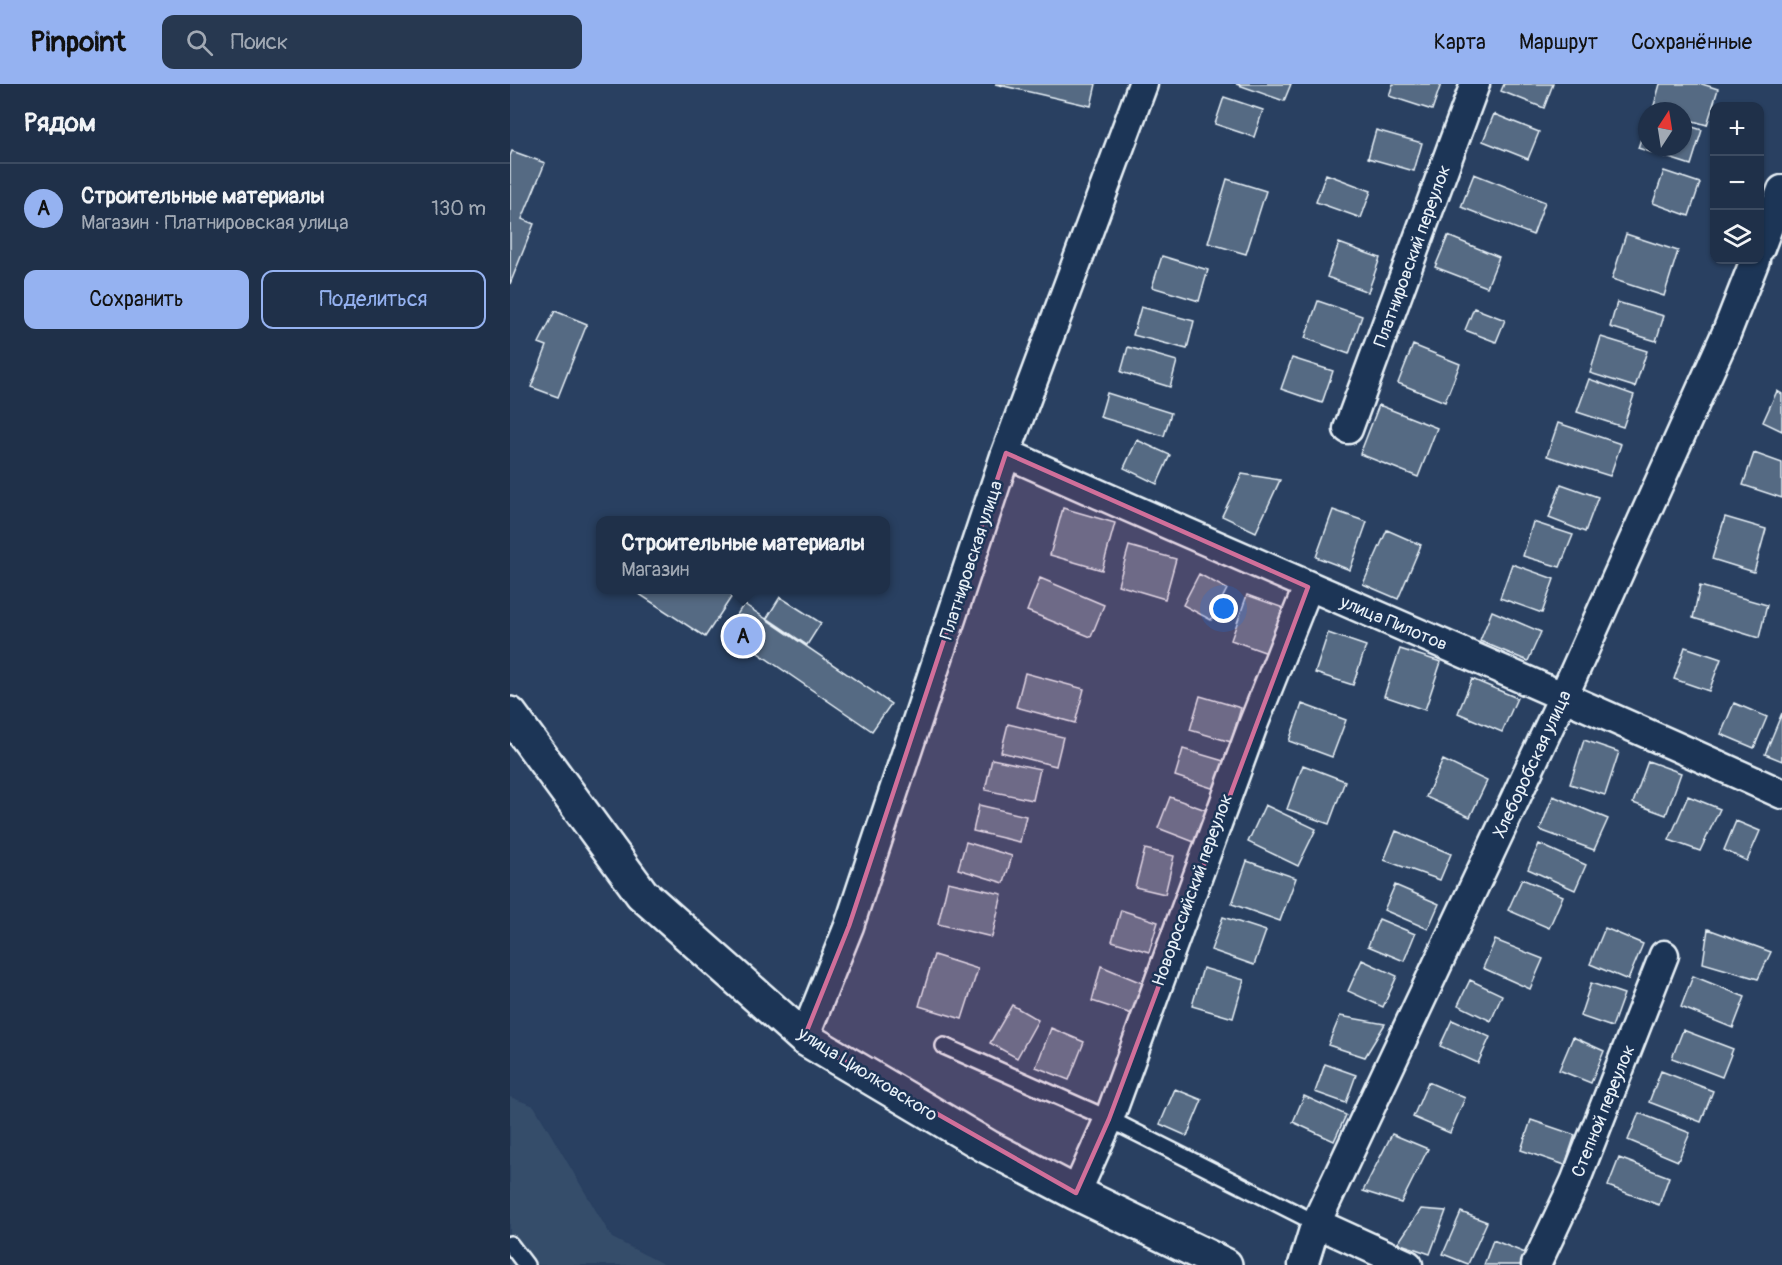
<!DOCTYPE html>
<html lang="ru">
<head>
<meta charset="utf-8">
<style>
	:root { --surface:#1f3049; --page:#273850; --text:#f1f3f6; --muted:#a1a9b4; --line:#3c4b61; --accent:#95b2f1 }
	body { margin:0; font-family:Pangolin,sans-serif; background:var(--page); color:var(--text) }
	.controls { position:absolute; right:18px; top:18px; display:grid; overflow:hidden; border-radius:12px; box-shadow:0 2px 4px #0004 }
	.controls button { width:54px; height:54px; display:grid; place-items:center; padding:0; border:0; border-bottom:2px solid var(--line); background:var(--surface); color:var(--text); font:30px sans-serif }
	.compass { position:absolute; left:1128px; top:18px; width:54px; height:54px; border-radius:50%; background:var(--surface); box-shadow:0 2px 4px #0004; rotate:12deg }
	.you { position:absolute; left:714px; top:525px; width:21px; height:21px; margin:-15px; border:4px solid #fff; border-radius:50%; background:#1a73e8; box-shadow:0 0 0 9px #1a73e833 }
	.badge { display:grid; place-items:center; width:39px; height:39px; border-radius:50%; background:var(--accent); color:#111; font-size:20px; font-weight:700 }
	.pin { position:absolute; translate:-50% -50%; border:3px solid #fff; box-shadow:0 2px 6px #0006 }
	.popup { position:absolute; left:86px; top:432px; width:294px; height:78px; box-sizing:border-box; display:grid; place-content:center; border-radius:12px; background:var(--surface); filter:drop-shadow(0 2px 4px #0005); font-size:20px; white-space:nowrap; color:var(--muted) }
	.popup b { font-size:22px; color:var(--text) }
	.popup::after { content:''; position:absolute; left:50%; top:100%; margin-left:-12px; border:12px solid transparent; border-top-color:var(--surface) }
	.list { margin:0; padding:0; list-style:none }
	h2 { display:flex; justify-content:space-between; align-items:center; height:78px; margin:0; padding:0 24px; font-size:26px }
	h2 small { font-size:20px; font-weight:400; color:var(--muted) }
	.list li { display:grid; grid-template-columns:39px 1fr auto; gap:18px; align-items:center; box-sizing:border-box; height:90px; padding:0 24px; border-top:2px solid var(--line) }
	.list b { display:block; font-size:22px; white-space:nowrap }
	.list p { margin:0; font-size:20px; white-space:nowrap; color:var(--muted) }
	.list em { font-size:20px; font-style:normal; color:var(--muted) }
	.actions { display:flex; gap:12px; padding:18px 24px }
	.actions a { flex:1; padding:14px 0; border:2px solid var(--accent); border-radius:12px; text-align:center; font-size:21px; color:var(--accent) }
	.actions .main { background:var(--accent); color:#111 }
	.icon { flex:none; width:33px; height:33px; fill:none; stroke:currentColor; stroke-width:2; stroke-linecap:round; stroke-linejoin:round }
	.map { position:relative; flex:none; width:1272px; height:1181px; overflow:hidden }
	header { display:flex; align-items:center; gap:36px; box-sizing:border-box; height:84px; padding:0 30px; background:var(--accent); color:#111 }
	header strong { font-size:28px }
	nav { display:flex; gap:33px; margin-inline-start:auto; font-size:21px }
	.search { width:420px; height:54px; background:var(--page); display:flex; align-items:center; gap:15px; box-sizing:border-box; padding:0 21px; border-radius:12px; color:var(--muted); font-size:22px }
	main { display:flex }
	aside { flex:1; background:var(--surface) }
	.map>svg:first-child { display:block }
	.built { fill:#364d6b }
	.building { fill:#556a83; stroke:#e8f1f8; stroke-width:1.5 }
	.lines { fill:none; stroke-linecap:round; stroke-linejoin:round }
	.service-casing { stroke:#e8f1f8; stroke-width:20 }
	.minor-casing { stroke:#e8f1f8; stroke-width:33 }
	.primary-casing { stroke:#e8f1f8; stroke-width:38 }
	.service { stroke:#1d3557; stroke-width:15 }
	.minor { stroke:#1d3557; stroke-width:28 }
	.primary { stroke:#1d3557; stroke-width:33 }
	.marked { fill:#d16f9a; fill-opacity:0.2; stroke:#d16f9a; stroke-width:4.5; stroke-linejoin:round }
	.labels { text-anchor:middle; stroke-width:5; stroke-linejoin:round; paint-order:stroke }
	.street-label { font-size:18px; fill:#e8f1f8; stroke:#1d3557 }
</style>
</head>
<body>
<header>
<strong>Pinpoint</strong>
<div class="search"><svg class="icon" aria-label="search" viewBox="0 0 24 24"><circle cx="10" cy="10" r="6"/><path d="M15 15l6 6"/></svg>Поиск</div>
<nav><a>Карта</a><a>Маршрут</a><a>Сохранённые</a></nav>
</header>
<main>
<aside>
<h2>Рядом<small></small></h2>
<ul class="list">
<li><span class="badge">A</span><div><b>Строительные материалы</b><p>Магазин · Платнировская улица</p></div><em>130 m</em></li>
</ul>
<div class="actions"><a class="main">Сохранить</a><a>Поделиться</a></div>
</aside>
<div class="map">
<svg width="1272" height="1181" viewBox="0 0 1272 1181">
	<rect width="100%" height="100%" fill="#294061"/>
	<filter id="ink" filterUnits="userSpaceOnUse"><feTurbulence type="fractalNoise" baseFrequency=".0167" numOctaves="2"/><feDisplacementMap in="SourceGraphic" scale="12" xChannelSelector="R" yChannelSelector="G"/><feConvolveMatrix kernelMatrix="1 2 1 2 8 2 1 2 1" color-interpolation-filters="sRGB"/></filter>
	<g filter="url(#ink)">
		<path class="built" d="M0,1013L24,1022L102,1154L155,1181H0Z"/>
		<path class="building" d="M485,0H586L581,22Z
			M726,0H781L774,17Z
			M883,0H931L922,26L879,12Z
			M994,0H1043L1034,24L991,7Z
			M1150,0H1192L1208,5L1197,41L1173,34V27L1143,25Z
			M714,13L753,26L744,53L705,40Z
			M984,30L1029,48L1018,75L973,57Z
			M1137,37V63H1173V40L1192,46L1181,81L1128,64Z
			M866,46L912,59L904,87L858,74Z
			M2,67L35,79L12,135L24,140L0,200V72Z
			M1154,87L1190,99L1179,132L1143,119Z
			M816,90L861,107L851,134L806,118Z
			M964,90L1035,118L1023,151L951,123Z
			M717,95L756,107L736,170L698,159Z
			M1116,150L1168,167L1154,212L1102,195Z
			M938,152L989,173L977,203L925,183Z
			M829,159L870,174L858,208L817,193Z
			M652,172L698,186L689,217L642,203Z
			M808,217L852,232L839,270L795,254Z
			M1107,218L1154,232L1146,257L1100,243Z
			M631,223L684,237L677,265L623,251Z
			M964,224L995,236L986,258L955,246Z
			M45,227L77,240L48,313L21,303L37,262L29,259Z
			M1091,253L1137,267L1125,303L1080,289Z
			M903,261L950,280L935,318L888,299Z
			M618,263L667,277L660,303L611,288Z
			M782,274L823,287L812,319L771,305Z
			M1079,295L1124,311L1113,343L1067,328Z
			M1267,307L1272,310V347L1253,338Z
			M597,309L661,329L654,352L590,333Z
			M869,321L927,344L908,393L850,370Z
			M1048,339L1111,360L1100,392L1037,372Z
			M627,356L660,371L647,400L614,384Z
			M1244,369L1272,379V414L1233,401Z
			M732,390L770,396L746,448L712,432Z
			M1051,400L1088,413L1075,448L1039,434Z
			M553,424L605,439L592,486L540,471Z
			M823,426L857,438L840,486L806,473Z
			M1215,433L1256,445L1244,488L1202,475Z
			M1023,438L1063,451L1050,483L1013,472Z
			M877,446L911,461L888,515L853,500Z
			M619,462L666,475L655,515L608,501Z
			M1002,480L1044,495L1032,529L990,514Z
			M689,490L717,505L701,536L673,521Z
			M530,494L594,521L581,553L517,527Z
			M1190,502L1257,521L1249,554L1183,534Z
			M123,506H226L195,553Z
			M737,511L779,526L763,571L721,556Z
			M270,513L311,539L297,561L257,534Z
			M234,520L381,620L362,647L216,547Z
			M982,527L1031,548L1018,577L970,557Z
			M818,549L856,562L843,601L805,589Z
			M1175,563L1211,575L1199,607L1164,595Z
			M890,565L931,578L915,626L874,612Z
			M515,589L574,605L565,639L506,623Z
			M962,595L1007,614L992,648L948,629Z
			M690,612L731,624L721,658L680,646Z
			M1224,619L1257,633L1244,664L1211,650Z
			M792,620L836,636L822,673L779,657Z
			M1272,629V677L1255,670Z
			M498,640L553,653L546,682L491,668Z
			M1074,656L1109,668L1095,711L1060,700Z
			M673,665L717,678L708,706L665,692Z
			M482,675L530,685L523,716L475,706Z
			M933,676L977,697L960,733L916,713Z
			M1138,677L1171,689L1156,731L1123,719Z
			M793,681L835,697L819,740L777,725Z
			M1043,712L1098,735L1084,766L1030,746Z
			M1178,712L1210,725L1190,767L1159,756Z
			M660,713L704,729L692,761L648,744Z
			M469,721L516,732L510,758L463,747Z
			M755,721L806,745L788,782L738,758Z
			M1226,737L1250,747L1237,777L1214,766Z
			M886,747L941,770L930,796L874,776Z
			M456,758L502,772L494,799L448,785Z
			M1029,760L1076,781L1065,806L1018,785Z
			M635,765L664,772L655,810L625,803Z
			M737,777L786,794L770,837L722,820Z
			M1012,795L1053,812L1039,844L998,826Z
			M438,798L492,810L482,853L428,840Z
			M885,801L929,820L918,845L874,826Z
			M611,826L648,838L639,868L602,857Z
			M713,833L756,847L744,881L701,866Z
			M869,835L905,850L894,877L858,862Z
			M1095,844L1133,860L1118,896L1080,880Z
			M1198,845L1261,868L1248,895L1193,879Z
			M985,856L1033,875L1020,905L973,884Z
			M424,871L468,885L452,935L409,922Z
			M852,876L887,892L873,923L838,907Z
			M591,882L632,899L622,930L582,917Z
			M693,884L734,896L723,934L682,922Z
			M1183,892L1235,913L1223,944L1171,923Z
			M960,896L992,911L981,937L948,921Z
			M1081,899L1114,910L1102,943L1070,932Z
			M502,921L528,936L507,974L480,959Z
			M830,932L875,940L855,973L818,961Z
			M942,936L980,953L968,979L930,962Z
			M541,944L574,958L559,996L526,983Z
			M1173,946L1223,965L1212,993L1162,974Z
			M1063,953L1094,967L1081,999L1049,986Z
			M815,980L846,991L836,1019L805,1008Z
			M1151,987L1203,1007L1191,1038L1139,1018Z
			M918,998L955,1014L940,1049L903,1033Z
			M665,1005L692,1016L677,1052L650,1040Z
			M794,1012L836,1031L824,1057L783,1038Z
			M1129,1029L1180,1049L1168,1077L1118,1056Z
			M1021,1036L1065,1051L1055,1081L1011,1066Z
			M882,1050L918,1065L891,1119L853,1107Z
			M1109,1074L1159,1093L1149,1121L1098,1102Z
			M911,1125L936,1127L920,1170L888,1159Z
			M951,1128L977,1138L958,1180L933,1170Z
			M983,1156L1015,1169L1010,1181H974Z"/>
		<g class="lines">
			<defs>
				<path id="service" d="M434,962L599,1035L806,1139
					M0,1160L16,1181"/>
				<path id="minor" d="M1250,164L1272,106
					M838,345L965,0
					M496,369C754,484 1015,593 1272,710
					M294,954L339,842L496,369L633,0
					M566,1109L599,1035L743,641L798,503
					M806,1139L898,1181
					M793,1181L806,1139L1054,611L1216,250L1245,176
					M1026,1181L1065,1098L1154,871"/>
				<path id="primary" d="M0,630L132,810L294,954L478,1063L566,1109L715,1181"/>
			</defs>
			<use href="#service" class="service-casing"/>
			<use href="#minor" class="minor-casing"/>
			<use href="#primary" class="primary-casing"/>
			<use href="#service" class="service"/>
			<use href="#minor" class="minor"/>
			<use href="#primary" class="primary"/>
		</g>
	</g>
	<path class="marked" d="M496,369L798,503L599,1035L566,1109L294,954L339,842Z"/>
	<g class="labels">
		<g class="street-label">
			<text transform="translate(902 172) rotate(-70)" y="6">Платнировский переулок</text>
			<text transform="translate(461 476) rotate(-72)" y="6">Платнировская улица</text>
			<text transform="translate(884 539) rotate(23)" y="6">улица Пилотов</text>
			<text transform="translate(1022 680) rotate(-65)" y="6">Хлеборобская улица</text>
			<text transform="translate(682 806) rotate(-70)" y="6">Новороссийский переулок</text>
			<text transform="translate(358 990) rotate(32)" y="6">улица Циолковского</text>
			<text transform="translate(1093 1027) rotate(-68)" y="6">Степной переулок</text>
		</g>
	</g>
</svg>
<div class="controls">
<button>+</button>
<button>−</button>
<button><svg class="icon" aria-label="layers" viewBox="0 0 24 24"><path d="M12 4l9 5-9 5-9-5zM3 14l9 5 9-5"/></svg></button>
</div>
<svg class="compass" viewBox="-18 -18 36 36"><path d="M0-13l5 13h-10z" fill="#e53935"/><path d="M0 13l5-13h-10z" fill="#a1a9b4"/></svg>
<div class="you"></div>
<div class="pin badge" style="left:233px;top:552px">A</div>
<div class="popup"><b>Строительные материалы</b>Магазин</div>
</div>
</main>
</body>
</html>
